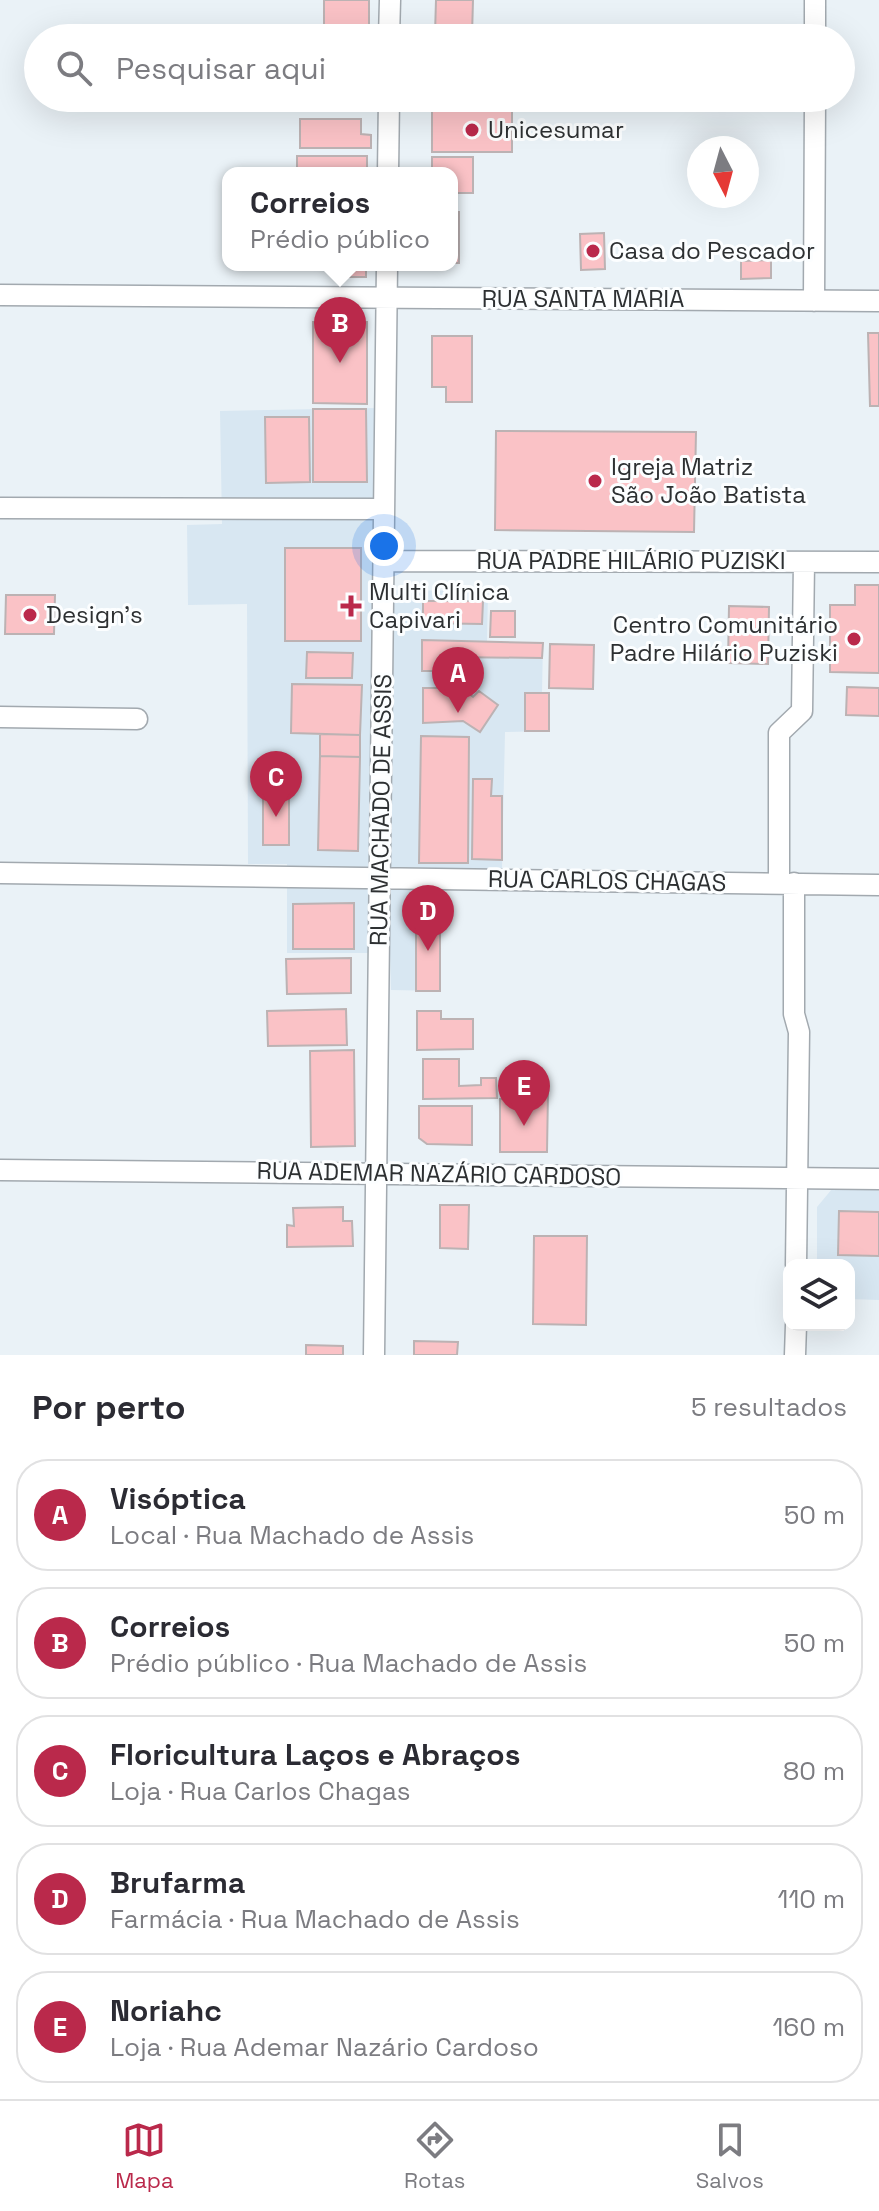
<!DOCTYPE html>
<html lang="pt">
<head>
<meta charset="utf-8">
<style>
	:root { --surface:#fff; --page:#f7f7f7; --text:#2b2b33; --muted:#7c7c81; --line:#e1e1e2; --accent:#ba294b }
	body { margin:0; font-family:"Space Grotesk",sans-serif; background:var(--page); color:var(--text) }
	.controls { position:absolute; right:24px; bottom:24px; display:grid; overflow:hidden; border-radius:16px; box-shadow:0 8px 32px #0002 }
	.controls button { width:72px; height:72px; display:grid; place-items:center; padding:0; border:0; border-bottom:2px solid var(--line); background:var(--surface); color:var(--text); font:40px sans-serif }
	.compass { position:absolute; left:687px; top:136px; width:72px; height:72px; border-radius:50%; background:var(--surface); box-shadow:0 8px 32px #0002; rotate:174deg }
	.you { position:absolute; left:384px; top:546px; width:28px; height:28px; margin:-20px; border:6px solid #fff; border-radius:50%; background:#1a73e8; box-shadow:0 0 0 12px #1a73e833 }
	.badge { display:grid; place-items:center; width:52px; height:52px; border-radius:50%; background:var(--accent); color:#fff; font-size:26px; font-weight:700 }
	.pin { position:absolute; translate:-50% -66px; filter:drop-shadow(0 2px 4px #0008) }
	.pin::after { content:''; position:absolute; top:42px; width:28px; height:24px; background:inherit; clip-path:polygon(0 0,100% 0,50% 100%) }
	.popup { position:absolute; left:222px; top:167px; width:236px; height:104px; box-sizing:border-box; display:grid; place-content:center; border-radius:16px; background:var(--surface); filter:drop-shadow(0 2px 6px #0005); font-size:26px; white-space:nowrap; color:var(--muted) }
	.popup b { font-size:30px; color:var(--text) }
	.popup::after { content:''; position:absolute; left:50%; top:100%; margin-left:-16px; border:16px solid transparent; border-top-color:var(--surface) }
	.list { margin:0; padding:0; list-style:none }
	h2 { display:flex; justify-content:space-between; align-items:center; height:104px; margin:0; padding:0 32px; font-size:34px }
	h2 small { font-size:26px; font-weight:400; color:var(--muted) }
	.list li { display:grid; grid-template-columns:52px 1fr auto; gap:24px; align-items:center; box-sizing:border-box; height:112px; margin:0 16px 16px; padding:0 16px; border:2px solid var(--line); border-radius:32px }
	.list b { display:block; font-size:30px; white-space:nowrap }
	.list p { margin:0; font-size:26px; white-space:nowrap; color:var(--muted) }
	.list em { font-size:26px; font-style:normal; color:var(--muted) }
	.icon { flex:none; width:44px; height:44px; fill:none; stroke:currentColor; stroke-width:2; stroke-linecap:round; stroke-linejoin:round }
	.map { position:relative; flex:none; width:879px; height:1355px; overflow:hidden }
	.search { position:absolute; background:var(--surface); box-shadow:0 8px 32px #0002; left:24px; right:24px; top:24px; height:88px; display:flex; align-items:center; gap:20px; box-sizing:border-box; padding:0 28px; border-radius:44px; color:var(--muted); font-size:30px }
	.sheet { height:744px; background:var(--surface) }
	nav { display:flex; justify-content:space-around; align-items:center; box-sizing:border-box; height:112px; border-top:2px solid var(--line); background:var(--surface); font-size:22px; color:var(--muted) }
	nav a { display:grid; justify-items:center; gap:4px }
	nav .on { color:var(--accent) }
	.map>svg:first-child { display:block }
	.built { fill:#d8e7f2 }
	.building { fill:#fac2c6; stroke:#bcb2b3; stroke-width:2 }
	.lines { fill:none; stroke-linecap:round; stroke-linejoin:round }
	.street-casing { stroke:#a2a9af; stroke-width:23 }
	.street { stroke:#fff; stroke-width:20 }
	.poi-dot { fill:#ba294b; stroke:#fcfeff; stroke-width:3 }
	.labels { text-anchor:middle; stroke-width:6; stroke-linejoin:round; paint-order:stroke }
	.poi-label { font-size:24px; fill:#2d3032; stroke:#fcfeff; text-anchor:start }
	.street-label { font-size:24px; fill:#2d3032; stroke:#fcfeff }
</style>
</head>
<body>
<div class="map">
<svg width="879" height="1355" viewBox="0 0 879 1355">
	<rect width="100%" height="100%" fill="#eaf2f7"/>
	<path class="built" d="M377,408L374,590L488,591L487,641L543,643L542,692L549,693V731L505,732L502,869H441L440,991L391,990L390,953H287V864H248L247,604L188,605L187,525L222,524L220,411Z
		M832,1189L879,1190V1300L849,1299V1265H817V1207Z"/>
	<path class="building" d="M324,0H369V38H324Z
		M436,0H473L472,35L435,34Z
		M323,98H376V105H323Z
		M432,98H477V101H432Z
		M432,107L512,108V152H432Z
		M300,119H361V134L371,135V148H300Z
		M297,156H367V173H297Z
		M432,157H473V193H452V173H432Z
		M452,212H459V263H452Z
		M604,233L605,269L581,270L580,234Z
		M771,260V278L741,279V261Z
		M336,265H366V277H336Z
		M313,322H367V404L313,403Z
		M868,333H879V406H870Z
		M432,336H472V402H446V387H432Z
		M313,409H366L367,482H313Z
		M265,417H309L310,482L266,483Z
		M496,431L696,432L694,532L495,530Z
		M285,548H361V641H285Z
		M855,585H879V673L830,672V605H855Z
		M6,595H55L54,634H5Z
		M423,601H483L482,624L423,623Z
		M729,606L769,607L768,664L728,663Z
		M491,611H515V637H490Z
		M422,640L543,643L542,658L452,657V671H422Z
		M550,644L594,645L593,689L549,688Z
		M307,652L353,653L352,678H306Z
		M292,684L362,685L360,735L291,733Z
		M847,687L879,688V716L846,715Z
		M423,688H462L473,697L479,691L498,705L480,732L463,721L423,723Z
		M525,693H549V731H525Z
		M320,734L360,735V757L320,756Z
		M421,736L469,737L468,863H419Z
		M320,756L360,757L358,851L318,850Z
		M473,779H492L491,796H502V860L472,859Z
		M263,789H289V845H263Z
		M354,903V949H293V904Z
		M416,911H440V991H416Z
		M351,958V993L287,994L286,959Z
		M346,1009L347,1045L268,1046L267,1011Z
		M417,1011H441V1019H473V1049L417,1050Z
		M354,1050L355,1146L311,1147L310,1051Z
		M423,1059H459V1086L481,1085V1078H496L497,1098L423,1099Z
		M532,1092H548L547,1152H500V1099H532Z
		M419,1106H472V1145L427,1144L419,1138Z
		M440,1205H469L468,1249L440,1248Z
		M343,1207V1221H352L353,1246L287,1247V1225L294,1226L293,1208Z
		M839,1211L879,1212V1256L838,1255Z
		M534,1236H587L586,1325L533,1324Z
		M414,1341L458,1342L457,1355H414Z
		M306,1345L343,1346V1355H306Z"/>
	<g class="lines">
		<defs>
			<path id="street" d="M389,38L390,0
				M815,38V0
				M388,173L389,98
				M0,295L879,301
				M814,301L815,98
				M0,508L384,509
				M384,561L879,562
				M0,717L137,719
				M0,873L879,885
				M779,883V733L802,711L804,562
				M794,883V1014L799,1032L796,1265
				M0,1170L879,1179
				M374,1355L387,265
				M795,1355L796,1325"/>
		</defs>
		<use href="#street" class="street-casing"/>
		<use href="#street" class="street"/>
	</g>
	<g class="poi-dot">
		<circle cx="472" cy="130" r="8"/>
		<circle cx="593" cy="251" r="8"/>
		<circle cx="595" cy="481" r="8"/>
		<path d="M347 594h8v8h8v8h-8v8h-8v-8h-8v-8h8z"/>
		<circle cx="30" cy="615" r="8"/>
		<circle cx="854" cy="639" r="8"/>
	</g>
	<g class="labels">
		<g class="poi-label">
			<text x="488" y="138">Unicesumar</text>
			<text x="609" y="259">Casa do Pescador</text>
			<text x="611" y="475">Igreja Matriz<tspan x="611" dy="28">São João Batista</tspan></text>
			<text x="369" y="600">Multi Clínica<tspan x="369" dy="28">Capivari</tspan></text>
			<text x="46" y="623">Design's</text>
			<text x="838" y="633" text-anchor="end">Centro Comunitário<tspan x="838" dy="28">Padre Hilário Puziski</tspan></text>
		</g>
		<g class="street-label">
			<text x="583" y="307">RUA SANTA MARIA</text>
			<text x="631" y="569">RUA PADRE HILÁRIO PUZISKI</text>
			<text transform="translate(381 810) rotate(-89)" y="8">RUA MACHADO DE ASSIS</text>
			<text transform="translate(607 881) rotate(1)" y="8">RUA CARLOS CHAGAS</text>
			<text transform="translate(439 1174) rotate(1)" y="8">RUA ADEMAR NAZÁRIO CARDOSO</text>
		</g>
	</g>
</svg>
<div class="controls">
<button><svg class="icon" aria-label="layers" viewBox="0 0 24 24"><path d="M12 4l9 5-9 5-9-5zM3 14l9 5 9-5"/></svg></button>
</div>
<svg class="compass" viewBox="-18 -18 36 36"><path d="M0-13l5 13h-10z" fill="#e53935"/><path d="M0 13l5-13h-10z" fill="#7c7c81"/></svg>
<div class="you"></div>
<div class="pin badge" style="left:458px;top:713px">A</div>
<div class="pin badge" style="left:340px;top:363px">B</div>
<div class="popup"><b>Correios</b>Prédio público</div>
<div class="pin badge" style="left:276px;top:817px">C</div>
<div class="pin badge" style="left:428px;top:951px">D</div>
<div class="pin badge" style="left:524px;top:1126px">E</div>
<div class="search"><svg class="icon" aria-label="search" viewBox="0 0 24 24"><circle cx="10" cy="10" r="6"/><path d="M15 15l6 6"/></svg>Pesquisar aqui</div>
</div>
<section class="sheet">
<h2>Por perto<small>5 resultados</small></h2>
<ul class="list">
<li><span class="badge">A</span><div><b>Visóptica</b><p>Local · Rua Machado de Assis</p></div><em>50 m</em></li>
<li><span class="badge">B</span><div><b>Correios</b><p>Prédio público · Rua Machado de Assis</p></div><em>50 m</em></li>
<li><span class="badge">C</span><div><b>Floricultura Laços e Abraços</b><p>Loja · Rua Carlos Chagas</p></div><em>80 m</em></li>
<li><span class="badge">D</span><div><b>Brufarma</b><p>Farmácia · Rua Machado de Assis</p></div><em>110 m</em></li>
<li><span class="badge">E</span><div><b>Noriahc</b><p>Loja · Rua Ademar Nazário Cardoso</p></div><em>160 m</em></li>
</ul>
</section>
<nav>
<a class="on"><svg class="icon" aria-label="map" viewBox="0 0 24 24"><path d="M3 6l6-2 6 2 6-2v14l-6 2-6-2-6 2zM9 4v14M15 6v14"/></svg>Mapa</a>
<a><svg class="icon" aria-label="directions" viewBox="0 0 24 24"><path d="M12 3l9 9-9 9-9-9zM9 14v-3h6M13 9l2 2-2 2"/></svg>Rotas</a>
<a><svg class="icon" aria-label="saved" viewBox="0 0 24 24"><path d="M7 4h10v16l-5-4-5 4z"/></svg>Salvos</a>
</nav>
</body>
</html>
